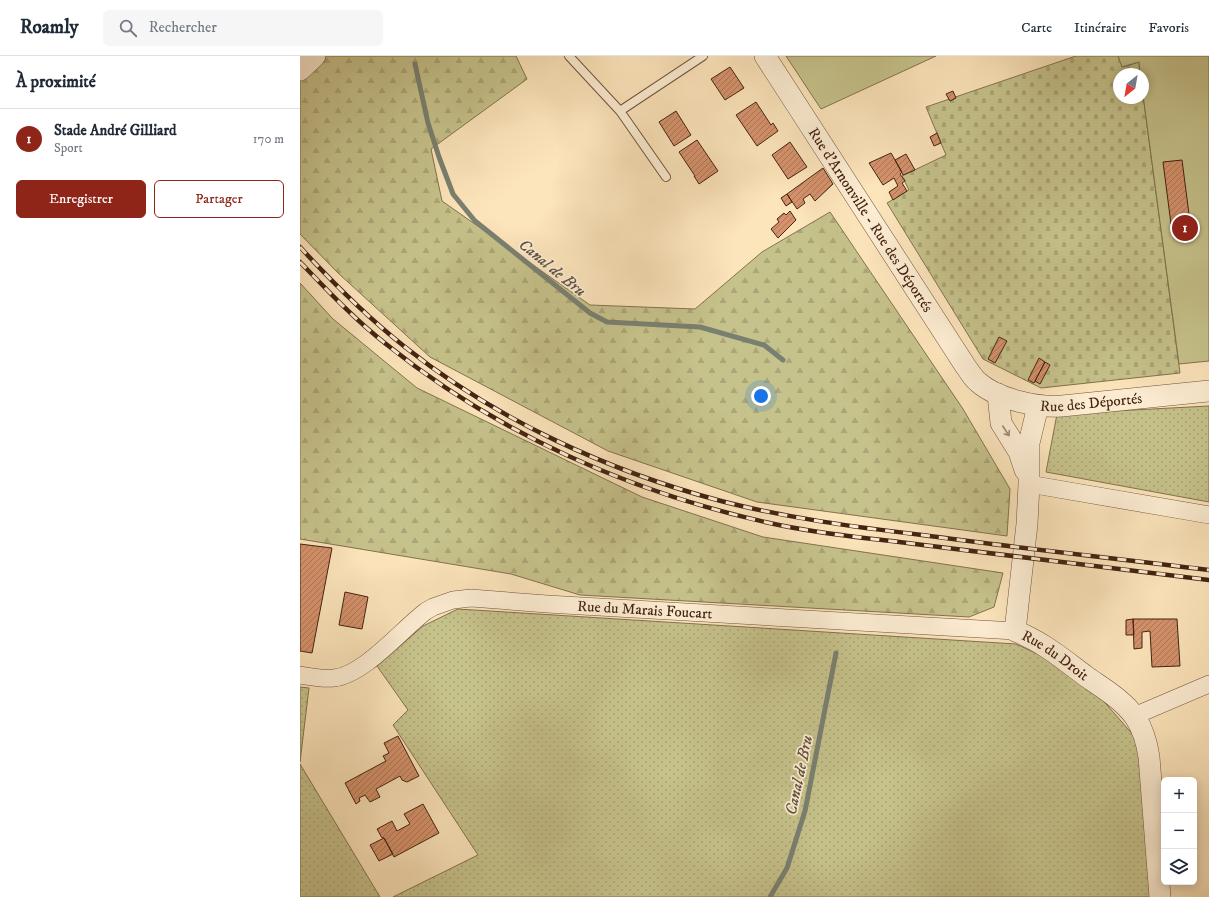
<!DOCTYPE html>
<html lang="fr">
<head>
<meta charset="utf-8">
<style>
	:root { --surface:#fff; --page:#f6f6f7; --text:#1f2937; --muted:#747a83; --line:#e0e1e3; --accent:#8f2418 }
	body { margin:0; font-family:"IM FELL DW Pica",serif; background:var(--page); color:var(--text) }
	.controls { position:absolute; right:12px; bottom:12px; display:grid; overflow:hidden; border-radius:6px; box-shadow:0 2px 10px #0003 }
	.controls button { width:36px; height:36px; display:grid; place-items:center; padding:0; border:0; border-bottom:1px solid var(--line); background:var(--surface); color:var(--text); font:20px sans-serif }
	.compass { position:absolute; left:813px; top:12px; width:36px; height:36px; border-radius:50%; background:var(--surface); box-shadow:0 2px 10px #0003; rotate:211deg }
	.you { position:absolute; left:461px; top:340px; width:14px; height:14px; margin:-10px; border:3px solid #fff; border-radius:50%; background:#1a73e8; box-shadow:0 0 0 6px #1a73e833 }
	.badge { display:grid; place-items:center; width:26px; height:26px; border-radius:50%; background:var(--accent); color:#fff; font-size:13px; font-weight:700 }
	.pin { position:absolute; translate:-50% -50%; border:2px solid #fff; box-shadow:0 1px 4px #0006 }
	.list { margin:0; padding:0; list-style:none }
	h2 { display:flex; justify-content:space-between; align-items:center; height:52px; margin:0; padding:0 16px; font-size:17px }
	h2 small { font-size:13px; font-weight:400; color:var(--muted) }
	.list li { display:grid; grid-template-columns:26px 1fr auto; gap:12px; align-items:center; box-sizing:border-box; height:60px; padding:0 16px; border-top:1px solid var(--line) }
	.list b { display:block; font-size:15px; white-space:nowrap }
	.list p { margin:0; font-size:13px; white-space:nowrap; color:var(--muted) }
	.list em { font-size:13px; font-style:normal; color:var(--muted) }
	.actions { display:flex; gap:8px; padding:12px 16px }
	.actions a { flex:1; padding:9px 0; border:1px solid var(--accent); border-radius:6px; text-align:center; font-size:14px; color:var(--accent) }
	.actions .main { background:var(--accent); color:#fff }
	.icon { flex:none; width:22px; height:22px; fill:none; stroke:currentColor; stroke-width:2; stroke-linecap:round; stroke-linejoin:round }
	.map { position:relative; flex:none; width:909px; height:841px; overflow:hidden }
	header { display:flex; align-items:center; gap:24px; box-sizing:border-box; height:56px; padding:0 20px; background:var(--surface); border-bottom:1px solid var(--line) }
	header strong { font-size:19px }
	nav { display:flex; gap:22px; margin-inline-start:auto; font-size:14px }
	.search { width:280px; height:36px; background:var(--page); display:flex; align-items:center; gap:10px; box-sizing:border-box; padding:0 14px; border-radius:6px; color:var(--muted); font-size:15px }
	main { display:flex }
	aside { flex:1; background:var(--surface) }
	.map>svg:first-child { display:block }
	.grass { fill:url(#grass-dots); stroke:#84724e }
	.forest { fill:url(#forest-firs); stroke:#84724e }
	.cemetery { fill:url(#cemetery-stones); stroke:#84724e }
	.pitch { fill:#c6c28b; stroke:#84724e }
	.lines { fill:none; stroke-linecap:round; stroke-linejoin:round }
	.stream { stroke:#7a8071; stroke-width:5 }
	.building { fill:url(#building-hatch); stroke:#432312 }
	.service-casing { stroke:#71533c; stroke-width:10 }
	.minor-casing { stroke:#71533c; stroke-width:18 }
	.tertiary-casing { stroke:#71533c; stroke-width:22 }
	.service { stroke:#fdedd3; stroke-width:8 }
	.minor { stroke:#fdedd3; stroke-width:17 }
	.tertiary { stroke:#fdedd3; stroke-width:21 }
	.rail-casing { stroke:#432312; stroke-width:4.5 }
	.rail { stroke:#fdedd3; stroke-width:3; stroke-dasharray:9; stroke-linecap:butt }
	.oneway { stroke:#a08872 }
	.labels { text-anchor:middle; stroke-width:3.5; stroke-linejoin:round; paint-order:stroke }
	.street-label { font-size:15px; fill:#432312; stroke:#fdedd3 }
	.water-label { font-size:16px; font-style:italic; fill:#5f5242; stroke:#fdedd3 }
</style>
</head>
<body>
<header>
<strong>Roamly</strong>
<div class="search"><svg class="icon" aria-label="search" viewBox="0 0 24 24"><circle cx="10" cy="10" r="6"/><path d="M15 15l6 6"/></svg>Rechercher</div>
<nav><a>Carte</a><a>Itinéraire</a><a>Favoris</a></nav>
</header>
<main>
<aside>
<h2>À proximité<small></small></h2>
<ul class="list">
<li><span class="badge">1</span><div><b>Stade André Gilliard</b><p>Sport</p></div><em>170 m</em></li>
</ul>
<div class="actions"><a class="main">Enregistrer</a><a>Partager</a></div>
</aside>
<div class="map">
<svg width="909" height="841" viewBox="0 0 909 841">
	<defs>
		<pattern id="grass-dots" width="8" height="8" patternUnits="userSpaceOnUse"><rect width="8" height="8" fill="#c6c28b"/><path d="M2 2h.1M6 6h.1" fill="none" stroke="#aba677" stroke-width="1.8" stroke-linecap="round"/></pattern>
		<pattern id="forest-firs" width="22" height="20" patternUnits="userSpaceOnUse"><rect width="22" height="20" fill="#c6c28b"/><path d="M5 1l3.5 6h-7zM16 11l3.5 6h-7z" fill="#aba677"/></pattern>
		<pattern id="cemetery-stones" width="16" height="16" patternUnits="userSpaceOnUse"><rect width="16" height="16" fill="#c6c28b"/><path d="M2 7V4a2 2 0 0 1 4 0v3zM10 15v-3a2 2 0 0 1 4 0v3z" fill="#aba677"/></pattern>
		<pattern id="building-hatch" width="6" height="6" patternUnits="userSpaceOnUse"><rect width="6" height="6" fill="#d5926c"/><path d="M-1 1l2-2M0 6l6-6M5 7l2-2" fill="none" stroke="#ae7757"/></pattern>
	</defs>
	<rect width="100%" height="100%" fill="#fce4bb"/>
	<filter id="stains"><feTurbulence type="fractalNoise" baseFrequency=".005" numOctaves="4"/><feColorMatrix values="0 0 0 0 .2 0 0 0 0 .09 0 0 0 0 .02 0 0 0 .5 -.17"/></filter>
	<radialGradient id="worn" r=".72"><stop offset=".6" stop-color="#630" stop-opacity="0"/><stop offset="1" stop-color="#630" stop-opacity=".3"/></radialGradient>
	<path class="grass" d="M909,350V446L746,416L757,358Z
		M158,553L716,588L742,600L800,641L835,681L842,715L852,841H93L178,799L93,669L108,654L77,610L123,570Z
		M0,631L9,632L0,706Z
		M0,708L80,841H0Z"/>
	<path class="forest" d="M1,0H216L227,23L131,93L142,145L290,249L395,253L462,196L530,156L663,353L710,433L707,480L457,446L308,395L130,301L38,217L0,178V1Z
		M0,227L33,263L117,332L342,441L463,481L703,517L694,551L669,561L280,539L211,518L0,483Z"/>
	<path class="cemetery" d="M776,0H818L823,11L839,6L840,18H819V42H843V39L880,317L741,332L683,303L587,147L609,134L602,120L646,99L626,51Z"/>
	<path class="pitch" d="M486,0H636L521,53Z
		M818,0H909V305L879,308L843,39V18H840L839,6L822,11Z"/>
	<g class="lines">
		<path class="stream" d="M115,8L128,67L139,101L153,138L175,165L290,257L307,266L400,271L464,289L483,304
			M470,841L487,812L505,755L536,597"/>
	</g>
	<path class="building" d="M430,11L444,32L425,44L411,23Z
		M653,35L656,42L650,45L646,38Z
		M456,46L471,69L473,67L478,75L457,90L436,59Z
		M376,55L391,79L374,90L359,66Z
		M637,77L641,87L634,90L630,81Z
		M397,84L418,115L399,128L394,120H395L379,96Z
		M490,86L507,111L488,123L472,99Z
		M591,97L602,116L600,118L605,125L602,127L607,135L593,144L589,136L598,130L594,122L583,129L569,107Z
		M606,98L615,114L603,119L595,104Z
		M882,104L890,166H886V173L877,174L876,167L871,168L863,106Z
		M523,112L533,128L515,145L510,138L503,143L505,147L497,153L487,138Z
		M487,138L492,146L486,150L481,142Z
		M490,155L496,164L478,182L471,173L479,166L477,163L484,157L486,159Z
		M699,281L707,285L695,307L688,303Z
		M739,302L745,306L734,327L728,324Z
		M745,306L750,309L740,328L735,325Z
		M0,488L32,492L12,597L0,595Z
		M45,536L68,541L62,573L39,569Z
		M833,563L834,579H826V564Z
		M833,563H877L880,610L852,611L850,575L842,576V592L834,593Z
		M98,680L119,720L107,726L102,724L100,720L76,733L80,741L70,746L65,739L59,742L60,745L56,748L45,727L86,705L83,700L89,697L84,687Z
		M123,748L139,777L94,801L84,782H82L77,773L92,765L97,775L110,768L104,758Z
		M84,782L93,798L79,805L70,789Z"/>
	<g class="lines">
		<defs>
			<path id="service" d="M269,0L320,55L366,121
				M320,55L403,0"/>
			<g id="minor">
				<path d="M729,428L909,459"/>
				<path id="s1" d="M0,619C11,621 23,623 34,622C64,619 101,574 126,555L133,551L153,544L171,542L247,548L715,575"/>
				<path d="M834,660L909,628"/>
			</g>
			<g id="tertiary">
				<path id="s2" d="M465,0L666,311C670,316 673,322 678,326C697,343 737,352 762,350L909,335"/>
				<path d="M0,14L15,0"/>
				<path d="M698,338L701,367L719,396L725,414"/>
				<path id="s3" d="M738,350L729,387V428L727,468L715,575C742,585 764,604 787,621C804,633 823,644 835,661C843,673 847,687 849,701L860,841"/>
			</g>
		</defs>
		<use href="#service" class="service-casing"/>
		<use href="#minor" class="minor-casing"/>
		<use href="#tertiary" class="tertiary-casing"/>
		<use href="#service" class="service"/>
		<use href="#minor" class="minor"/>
		<use href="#tertiary" class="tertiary"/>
		<defs>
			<path id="rail" d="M0,191C33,227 67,261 105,291C197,364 308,415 421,445C487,462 554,471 622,479C718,492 813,502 909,514
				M0,206C27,234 55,264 86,288C197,377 328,435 465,466C517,478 570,482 623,489C718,501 814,512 909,524"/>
		</defs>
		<use href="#rail" class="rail-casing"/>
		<use href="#rail" class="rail"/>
	</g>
	<defs><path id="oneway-shaft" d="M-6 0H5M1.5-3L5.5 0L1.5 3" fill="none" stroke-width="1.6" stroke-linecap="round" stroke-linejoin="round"/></defs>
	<use class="oneway" href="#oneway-shaft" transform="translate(706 375) rotate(57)"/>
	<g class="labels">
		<g class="street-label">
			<text dy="5" stroke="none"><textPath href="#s2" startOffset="195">Rue d'Arnonville - Rue des Déportés</textPath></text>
			<text dy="5" stroke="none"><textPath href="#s2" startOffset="508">Rue des Déportés</textPath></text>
			<text dy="5" stroke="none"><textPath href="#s1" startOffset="371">Rue du Marais Foucart</textPath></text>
			<text dy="5" stroke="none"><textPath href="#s3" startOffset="274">Rue du Droit</textPath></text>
		</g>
		<g class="water-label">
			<text transform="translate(253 211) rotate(39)" y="6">Canal de Bru</text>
			<text transform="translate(498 719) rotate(-78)" y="6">Canal de Bru</text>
		</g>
	</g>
	<rect width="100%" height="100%" filter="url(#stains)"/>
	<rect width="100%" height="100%" fill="url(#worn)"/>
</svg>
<div class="controls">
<button>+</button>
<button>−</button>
<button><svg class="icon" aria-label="layers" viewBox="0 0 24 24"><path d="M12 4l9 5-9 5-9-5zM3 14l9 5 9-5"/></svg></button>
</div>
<svg class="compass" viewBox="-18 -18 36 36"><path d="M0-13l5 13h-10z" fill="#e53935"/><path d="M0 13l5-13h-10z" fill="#747a83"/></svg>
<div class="you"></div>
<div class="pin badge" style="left:885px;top:172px">1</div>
</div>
</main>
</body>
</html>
